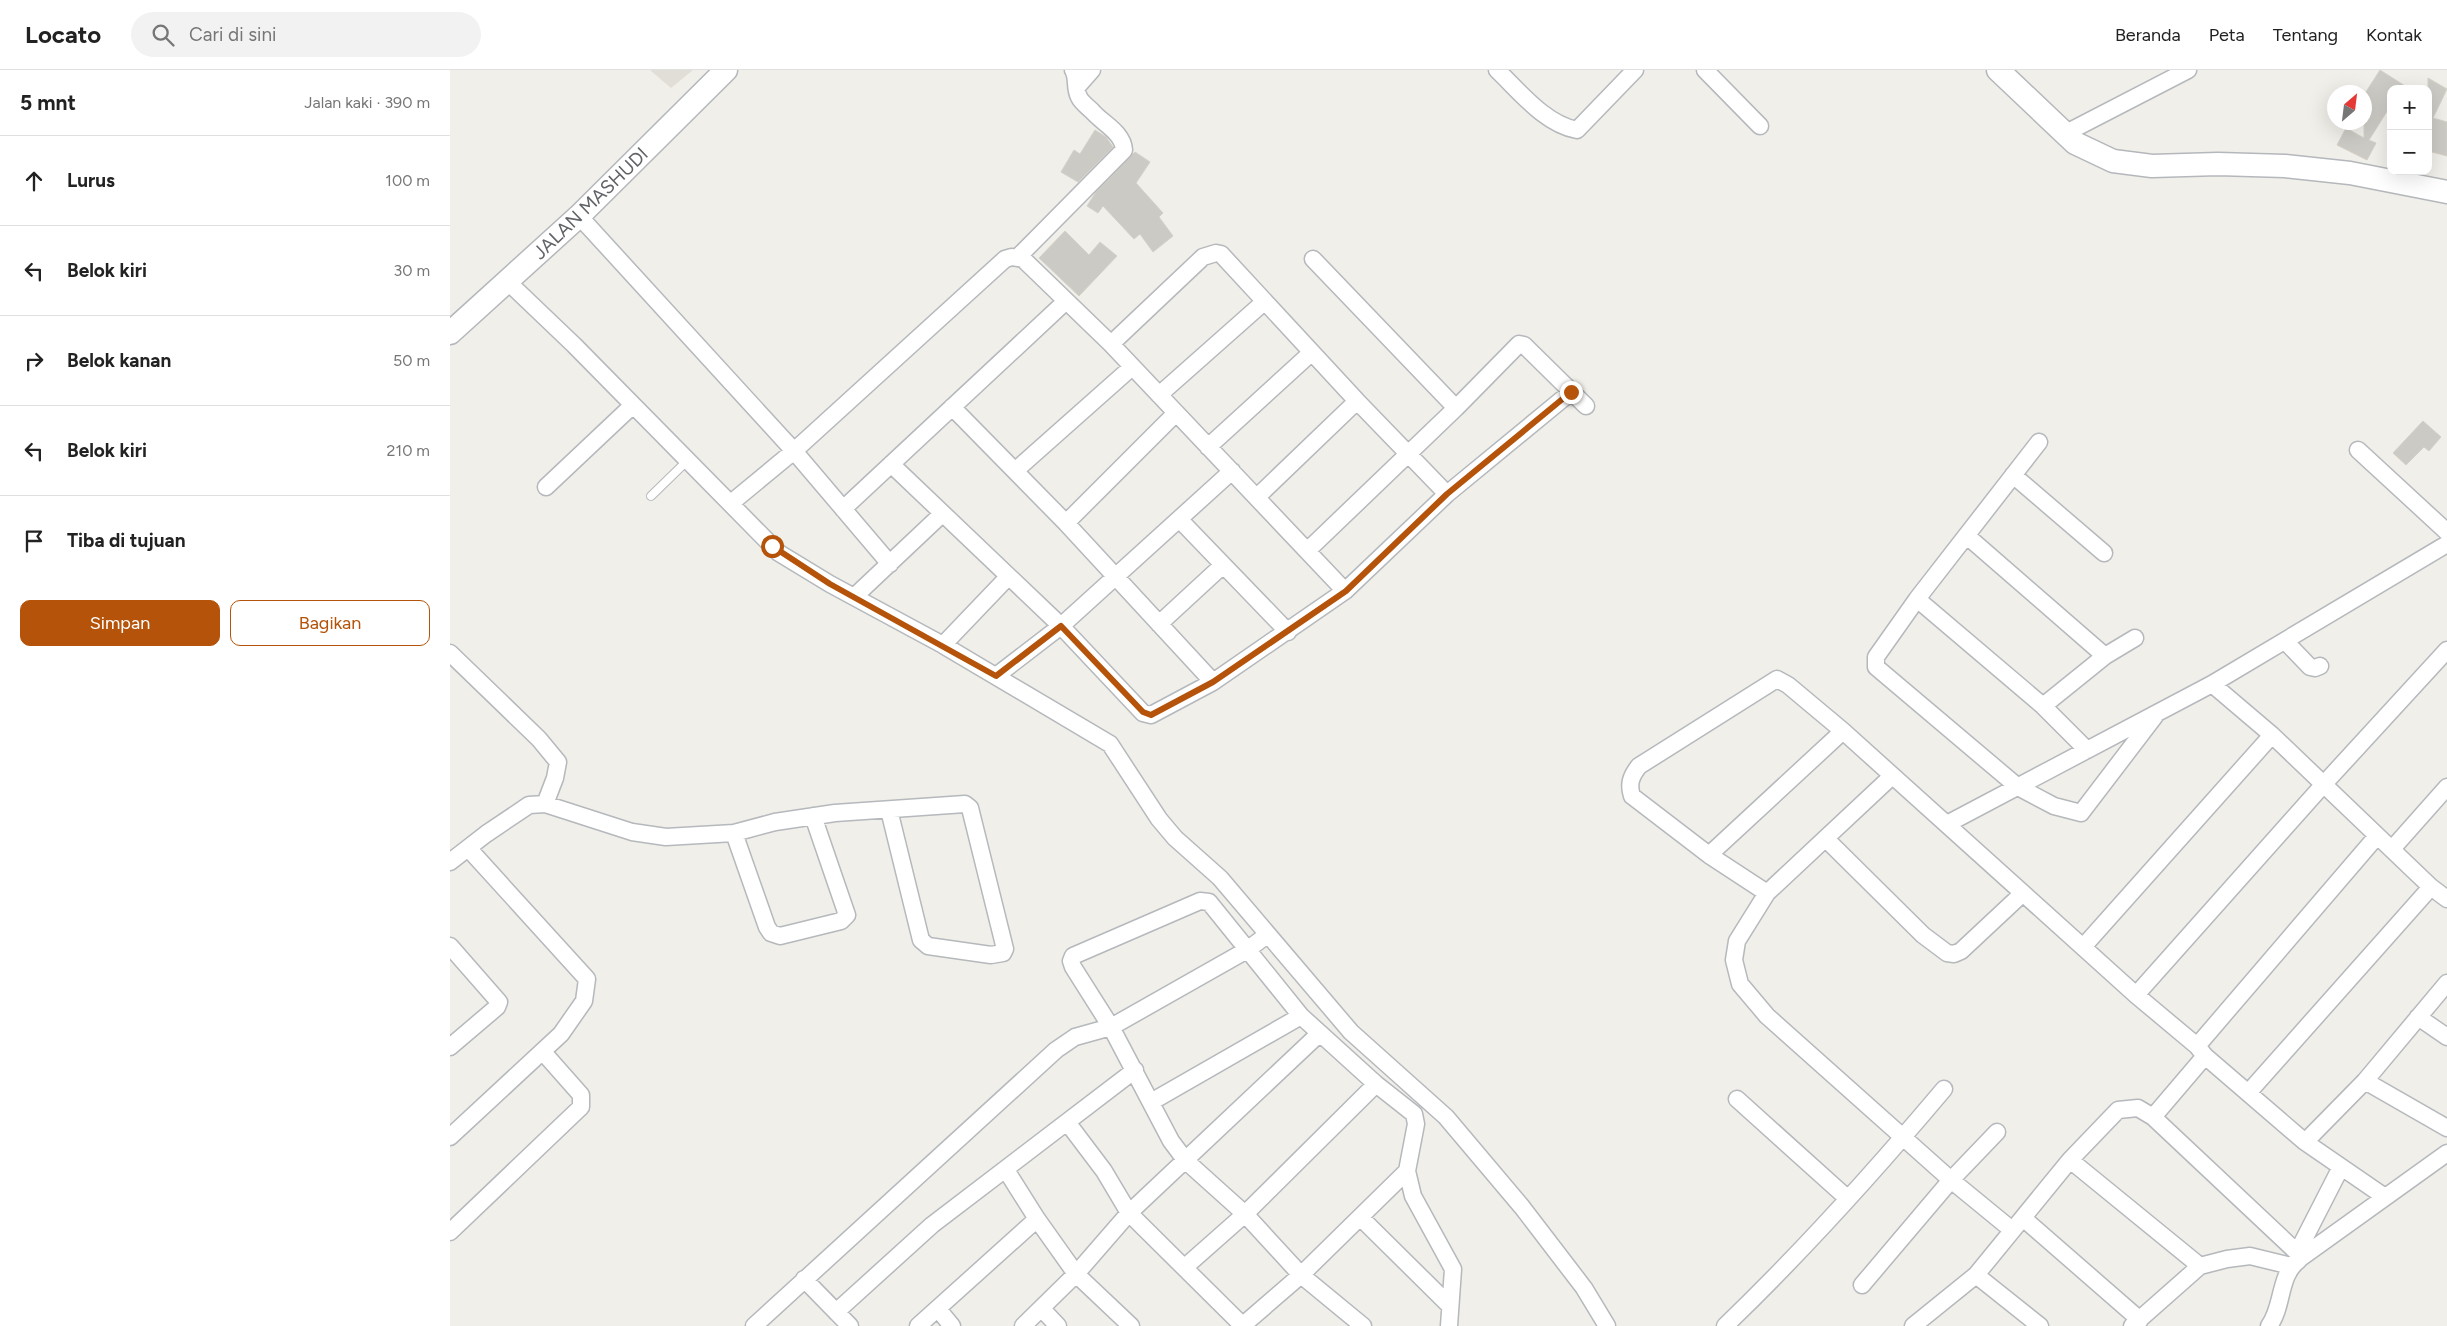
<!DOCTYPE html>
<html lang="id">
<head>
<meta charset="utf-8">
<style>
	:root { --surface:#fff; --page:#f2f2f2; --text:#222; --muted:#767676; --line:#e0e0e0; --accent:#b45309 }
	body { margin:0; font-family:Figtree,sans-serif; background:var(--page); color:var(--text) }
	.controls { position:absolute; right:15px; top:15px; display:grid; overflow:hidden; border-radius:10px; box-shadow:0 5px 20px #0002 }
	.controls button { width:45px; height:45px; display:grid; place-items:center; padding:0; border:0; border-bottom:1px solid var(--line); background:var(--surface); color:var(--text); font:25px sans-serif }
	.compass { position:absolute; left:1877px; top:15px; width:45px; height:45px; border-radius:50%; background:var(--surface); box-shadow:0 5px 20px #0002; rotate:28deg }
	.stop { position:absolute; width:15px; height:15px; margin:-11px; border:4px solid #b45309; border-radius:50%; background:#fff }
	.stop.end { background:#b45309; border-color:#fff; box-shadow:0 1px 5px #0008 }
	.list { margin:0; padding:0; list-style:none }
	h2 { display:flex; justify-content:space-between; align-items:center; height:65px; margin:0; padding:0 20px; font-size:21px }
	h2 small { font-size:16px; font-weight:400; color:var(--muted) }
	.list li { display:grid; grid-template-columns:32px 1fr auto; gap:15px; align-items:center; box-sizing:border-box; height:90px; padding:0 20px; border-top:1px solid var(--line) }
	.list b { display:block; font-size:19px; white-space:nowrap }
	.list em { font-size:16px; font-style:normal; color:var(--muted) }
	.actions { display:flex; gap:10px; padding:15px 20px }
	.actions a { flex:1; padding:11px 0; border:1px solid var(--accent); border-radius:10px; text-align:center; font-size:18px; color:var(--accent) }
	.actions .main { background:var(--accent); color:#fff }
	.icon { flex:none; width:28px; height:28px; fill:none; stroke:currentColor; stroke-width:2; stroke-linecap:round; stroke-linejoin:round }
	.map { position:relative; flex:none; width:1997px; height:1256px; overflow:hidden }
	header { display:flex; align-items:center; gap:30px; box-sizing:border-box; height:70px; padding:0 25px; background:var(--surface); border-bottom:1px solid var(--line) }
	header strong { font-size:24px }
	nav { display:flex; gap:28px; margin-inline-start:auto; font-size:18px }
	.search { width:350px; height:45px; background:var(--page); display:flex; align-items:center; gap:12px; box-sizing:border-box; padding:0 18px; border-radius:28px; color:var(--muted); font-size:19px }
	main { display:flex }
	aside { flex:1; background:var(--surface) }
	.map>svg:first-child { display:block }
	.education { fill:#e0ded7 }
	.building { fill:#cccac5; stroke:#d5d1c7 }
	.lines { fill:none; stroke-linecap:round; stroke-linejoin:round }
	.lane-casing { stroke:#b5b8bc; stroke-width:10 }
	.street-casing { stroke:#b5b8bc; stroke-width:19 }
	.secondary-casing { stroke:#b4b7bb; stroke-width:25 }
	.lane { stroke:#fff; stroke-width:8 }
	.street { stroke:#fff; stroke-width:16 }
	.secondary { stroke:#fff; stroke-width:22 }
	.route { stroke:#b45309; stroke-width:6 }
	.labels { text-anchor:middle; stroke-width:5; stroke-linejoin:round; paint-order:stroke }
	.street-label { font-size:19px; fill:#606367; stroke:#fff }
</style>
</head>
<body>
<header>
<strong>Locato</strong>
<div class="search"><svg class="icon" aria-label="search" viewBox="0 0 24 24"><circle cx="10" cy="10" r="6"/><path d="M15 15l6 6"/></svg>Cari di sini</div>
<nav><a>Beranda</a><a>Peta</a><a>Tentang</a><a>Kontak</a></nav>
</header>
<main>
<aside>
<h2>5 mnt<small>Jalan kaki · 390 m</small></h2>
<ul class="list">
<li><svg class="icon" aria-label="ahead" viewBox="0 0 24 24"><path d="M12 20V5M6 11l6-6 6 6"/></svg><div><b>Lurus</b></div><em>100 m</em></li>
<li><svg class="icon" aria-label="left" viewBox="0 0 24 24"><path d="M17 20v-9H6M10 6l-5 5 5 5"/></svg><div><b>Belok kiri</b></div><em>30 m</em></li>
<li><svg class="icon" aria-label="right" viewBox="0 0 24 24"><path d="M7 20v-9h11M14 6l5 5-5 5"/></svg><div><b>Belok kanan</b></div><em>50 m</em></li>
<li><svg class="icon" aria-label="left" viewBox="0 0 24 24"><path d="M17 20v-9H6M10 6l-5 5 5 5"/></svg><div><b>Belok kiri</b></div><em>210 m</em></li>
<li><svg class="icon" aria-label="arrive" viewBox="0 0 24 24"><path d="M6 21V4h12l-3 4 3 4H6"/></svg><div><b>Tiba di tujuan</b></div></li>
</ul>
<div class="actions"><a class="main">Simpan</a><a>Bagikan</a></div>
</aside>
<div class="map">
<svg width="1997" height="1256" viewBox="0 0 1997 1256">
	<rect width="100%" height="100%" fill="#f0efe9"/>
	<path class="education" d="M200,0H243L221,18Z"/>
	<path class="building" d="M1930,0L1960,19H1941V35L1919,70L1926,73L1917,90L1887,75L1896,58L1914,68V25Z
		M1978,8L1997,19L1983,48L1997,52V86L1978,81Z
		M645,60L656,67L663,77L628,112L611,102L624,80L630,84Z
		M685,82L700,92L686,113L713,143L709,147L723,166L703,182L690,164L684,169L653,136L648,143L637,136L646,122Z
		M615,161L639,185L650,172L667,186L629,226L589,188Z
		M1973,351L1991,367L1979,381L1974,377L1956,395L1943,383Z"/>
	<g class="lines">
		<defs>
			<path id="lane" d="M201,426L238,390"/>
			<path id="street" d="M1047,0C1070,22 1095,54 1127,60L1185,0
				M1255,0L1310,56
				M627,17L642,0
				M1616,63L1738,0
				M129,146L344,381L440,494
				M567,188L674,80C673,62 652,53 642,41C638,37 631,32 629,27C624,18 628,8 623,0
				M863,189L1006,338
				M57,211L124,275L329,483L380,514L493,575L660,674L709,749L725,768L770,808L901,962L996,1047L1072,1137L1134,1218L1157,1256
				M661,274L753,187L766,183L771,184L907,331L997,424
				M709,325L814,232
				M502,337L616,453L763,612
				M1589,372L1467,529L1593,636L1637,680
				M758,377L861,283
				M1908,380L1997,462
				M441,394L611,556L693,643L701,645L763,612L895,521L997,424L1121,322
				M566,400L682,297
				M1563,405L1654,483
				M96,417L183,335
				M807,427L907,331
				M281,433L344,381L555,189L562,187L573,189L661,274L895,521
				M393,439L615,232
				M730,450L838,562
				M616,453L726,343
				M1517,466L1655,586
				M858,480L1006,338L1069,274L1074,275L1136,336
				M405,526L492,444
				M1467,529L1426,587V597L1568,717L1604,736L1631,743L1705,646
				M709,554L773,495
				M1835,571L1860,597L1865,598L1870,596
				M493,575L558,507
				M0,583L89,669L108,692L105,708L95,734L79,735L36,764L0,792
				M546,606L611,556L782,401
				M1762,614L1822,665L1981,817L1997,829
				M1593,636L1655,586L1685,568
				M1441,707L1317,823L1287,871L1284,890L1290,914L1317,946L1501,1110L1562,1160
				M95,734L182,762L216,767L284,763L325,752L385,743L515,734L520,738L555,879L553,883L541,885L478,876L471,870L439,740
				M1497,754L1762,614L1997,474
				M284,763L317,857L321,863L330,866L391,851L397,845L363,746
				M1376,769L1473,865L1497,883L1504,884L1511,881L1572,824
				M1942,779L1997,717
				M1259,785L1393,661
				M1317,823L1259,785L1182,726C1178,714 1181,706 1189,696L1327,609L1338,615L1393,661L1686,925L1747,976L1755,986L1855,1072L1935,1127
				M0,876L49,932L47,937L0,977
				M1633,877L1822,665
				M1686,925L1873,715L1997,580
				M1968,947L1997,967
				M1747,976L1927,766
				M1915,1011L1997,1058
				M1798,1023L1981,817
				M1287,1029L1397,1128
				M701,1032L851,946
				M1703,1047L1755,986
				M617,1052L654,1101L679,1143L793,1256
				M0,1067L111,964L134,931L137,909L18,778
				M1855,1072L1915,1011L1997,913
				M1620,1090L1750,1196
				M556,1100L587,1149L626,1204L681,1256
				M911,1148L1000,1236
				M1573,1148L1690,1250
				M0,1162L131,1037V1025L93,982
				M1847,1183L1891,1097
				M735,1197L795,1144L926,1014
				M1526,1205L1590,1256
				M354,1209L400,1256
				M1412,1215L1501,1110L1547,1062
				M488,1239L502,1256
				M592,1239L608,1256
				M386,1242L482,1155L685,1000
				M304,1256L606,980L625,967L661,957L797,880L817,865
				M468,1256L587,1149
				M573,1256L626,1204L679,1143L870,963
				M792,1256L851,1205L957,1101
				M913,1256L851,1205L795,1144L736,1091L721,1071L661,957L623,897L621,891L623,886L750,831L759,832L851,946L926,1014L964,1044L966,1054L957,1101L963,1126L1003,1199L999,1256
				M1275,1256C1352,1182 1425,1101 1494,1019
				M1463,1256L1526,1205L1620,1090L1668,1040L1688,1038L1703,1047L1852,1187L1997,1083
				M1682,1256L1750,1196L1777,1189L1800,1186L1841,1196
				M1819,1256C1834,1236 1828,1205 1849,1190"/>
			<path id="secondary" d="M1548,0L1625,73L1663,91L1702,96L1768,94L1835,96L1900,103L1997,122
				M0,263L129,146L276,0"/>
		</defs>
		<use href="#lane" class="lane-casing"/>
		<use href="#street" class="street-casing"/>
		<use href="#secondary" class="secondary-casing"/>
		<use href="#lane" class="lane"/>
		<use href="#street" class="street"/>
		<use href="#secondary" class="secondary"/>
	</g>
	<g class="lines">
		<path class="route" d="M322,476L380,514L546,606L611,556L693,642L701,645L763,612L896,521L997,424L1121,322"/>
	</g>
	<g class="labels">
		<g class="street-label">
			<text transform="translate(140 133) rotate(-44)" y="7">JALAN MASHUDI</text>
		</g>
	</g>
</svg>
<div class="controls">
<button>+</button>
<button>−</button>
</div>
<svg class="compass" viewBox="-18 -18 36 36"><path d="M0-13l5 13h-10z" fill="#e53935"/><path d="M0 13l5-13h-10z" fill="#767676"/></svg>
<div class="stop" style="left:322px;top:476px"></div>
<div class="stop end" style="left:1121px;top:322px"></div>
</div>
</main>
</body>
</html>
